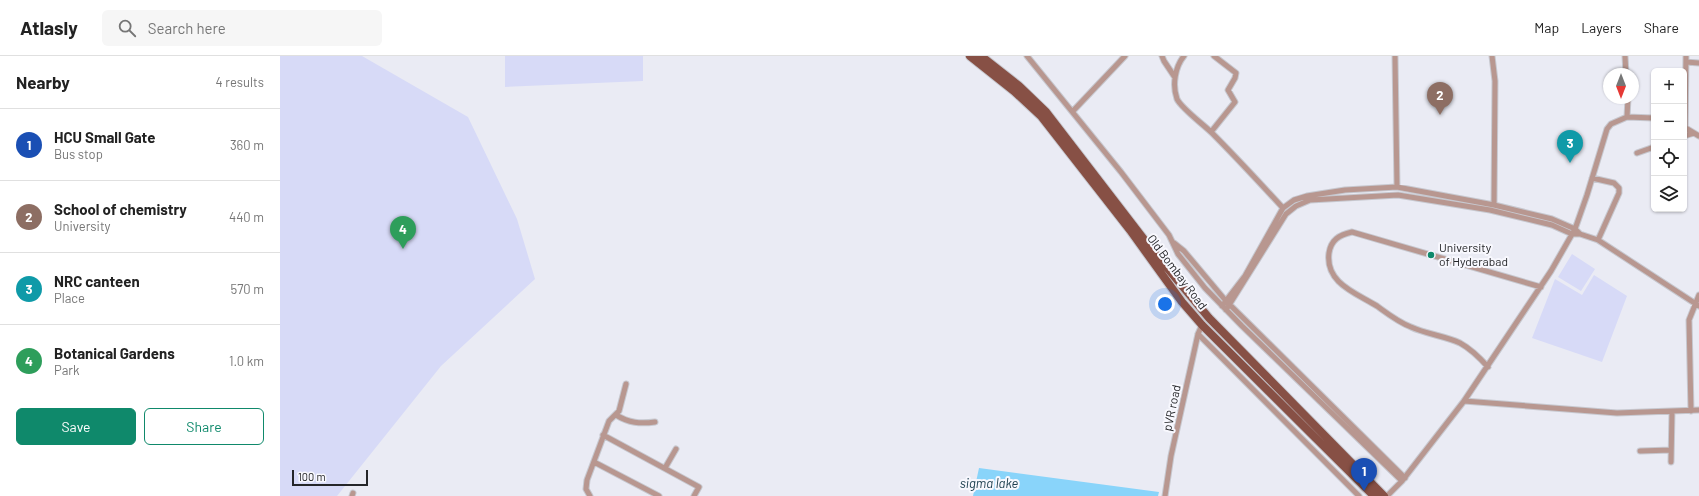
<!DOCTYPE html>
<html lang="en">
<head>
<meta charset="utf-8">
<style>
	:root { --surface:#fff; --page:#f6f6f6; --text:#222; --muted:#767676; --line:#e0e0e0; --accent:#0f896b }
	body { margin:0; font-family:Barlow,sans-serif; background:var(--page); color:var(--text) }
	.controls { position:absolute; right:12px; top:12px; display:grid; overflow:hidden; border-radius:6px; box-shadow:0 1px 3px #0004 }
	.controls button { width:36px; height:36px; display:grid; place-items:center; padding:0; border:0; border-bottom:1px solid var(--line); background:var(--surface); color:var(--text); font:20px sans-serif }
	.compass { position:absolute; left:1323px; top:12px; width:36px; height:36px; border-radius:50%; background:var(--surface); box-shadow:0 1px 3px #0004; rotate:180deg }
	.scale { position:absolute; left:12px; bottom:10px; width:76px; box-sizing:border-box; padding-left:4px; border:2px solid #252629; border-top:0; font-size:11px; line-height:14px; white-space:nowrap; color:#252629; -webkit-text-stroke:3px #f8f8fe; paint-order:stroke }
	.you { position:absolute; left:885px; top:248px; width:14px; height:14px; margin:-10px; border:3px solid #fff; border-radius:50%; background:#1a73e8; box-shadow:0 0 0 6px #1a73e833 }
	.badge { display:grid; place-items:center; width:26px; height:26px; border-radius:50%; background:var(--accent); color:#fff; font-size:13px; font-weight:700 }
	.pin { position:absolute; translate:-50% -33px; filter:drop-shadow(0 1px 2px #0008) }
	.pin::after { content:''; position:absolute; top:21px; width:14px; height:12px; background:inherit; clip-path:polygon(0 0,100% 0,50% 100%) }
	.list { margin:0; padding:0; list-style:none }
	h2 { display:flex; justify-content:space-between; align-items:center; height:52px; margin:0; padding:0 16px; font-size:17px }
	h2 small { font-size:13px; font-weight:400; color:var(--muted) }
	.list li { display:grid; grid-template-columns:26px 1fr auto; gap:12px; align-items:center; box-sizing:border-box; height:72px; padding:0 16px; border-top:1px solid var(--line) }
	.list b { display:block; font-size:15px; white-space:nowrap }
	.list p { margin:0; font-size:13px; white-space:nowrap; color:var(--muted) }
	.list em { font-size:13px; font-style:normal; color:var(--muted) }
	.actions { display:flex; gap:8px; padding:12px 16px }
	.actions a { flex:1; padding:9px 0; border:1px solid var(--accent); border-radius:6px; text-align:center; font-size:14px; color:var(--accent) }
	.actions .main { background:var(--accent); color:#fff }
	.icon { flex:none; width:22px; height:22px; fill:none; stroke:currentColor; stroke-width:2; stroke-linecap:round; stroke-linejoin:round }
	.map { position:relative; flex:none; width:1419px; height:440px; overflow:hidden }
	header { display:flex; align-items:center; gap:24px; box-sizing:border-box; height:56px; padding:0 20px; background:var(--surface); border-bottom:1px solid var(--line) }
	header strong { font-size:19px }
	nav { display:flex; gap:22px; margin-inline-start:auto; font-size:14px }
	.search { width:280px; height:36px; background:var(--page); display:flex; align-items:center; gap:10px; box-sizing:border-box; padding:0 14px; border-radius:6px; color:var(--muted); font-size:15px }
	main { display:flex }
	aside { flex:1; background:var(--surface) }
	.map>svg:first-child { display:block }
	.green { fill:#d7daf7 }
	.water { fill:#89d4fa }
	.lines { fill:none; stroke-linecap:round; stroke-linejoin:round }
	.minor-casing { stroke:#c7c8cf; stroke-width:7 }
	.primary-casing { stroke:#c7c8cf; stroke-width:10 }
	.minor { stroke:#b89790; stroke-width:5 }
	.primary { stroke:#875045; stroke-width:8 }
	.poi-dot { fill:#0f896b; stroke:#f8f8fe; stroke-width:1.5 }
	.labels { text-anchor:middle; stroke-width:4; stroke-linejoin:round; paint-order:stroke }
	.poi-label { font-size:12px; fill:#252629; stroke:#f8f8fe; text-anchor:start }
	.street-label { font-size:12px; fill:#252629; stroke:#f8f8fe }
	.water-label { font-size:13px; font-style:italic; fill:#1e4050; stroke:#f8f8fe }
</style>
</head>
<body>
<header>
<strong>Atlasly</strong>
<div class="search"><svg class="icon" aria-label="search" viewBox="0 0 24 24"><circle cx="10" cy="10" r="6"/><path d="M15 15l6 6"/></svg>Search here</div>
<nav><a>Map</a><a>Layers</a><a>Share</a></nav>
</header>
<main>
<aside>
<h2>Nearby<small>4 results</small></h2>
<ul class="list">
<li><span class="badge" style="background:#1a4fb4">1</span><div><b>HCU Small Gate</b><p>Bus stop</p></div><em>360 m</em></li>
<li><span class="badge" style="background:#8d6e63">2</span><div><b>School of chemistry</b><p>University</p></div><em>440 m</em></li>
<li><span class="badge" style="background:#0f9aa8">3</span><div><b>NRC canteen</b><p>Place</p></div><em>570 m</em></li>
<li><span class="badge" style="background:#2e9e5b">4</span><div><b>Botanical Gardens</b><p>Park</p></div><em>1.0 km</em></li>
</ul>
<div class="actions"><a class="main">Save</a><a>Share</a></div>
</aside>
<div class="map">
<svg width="1419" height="440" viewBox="0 0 1419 440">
	<rect width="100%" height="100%" fill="#eaebf4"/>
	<path class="green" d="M0,0H82L188,61L237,163L255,223L161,310L57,440H0Z
		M225,0H363V25L225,31Z
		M1292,198L1315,213L1301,235L1278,221Z
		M1314,219L1347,240L1322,306L1252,282L1275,223L1302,239Z"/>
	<path class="water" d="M699,412L879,436L878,440H693Z"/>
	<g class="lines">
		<defs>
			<path id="minor" d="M747,0L841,116L889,179L898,198L925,232L962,270L1122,425
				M882,0L884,5L894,20
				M904,0C895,11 892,29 897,43C901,52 924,69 932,77C956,101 980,127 1003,152
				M1115,0L1117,131
				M1212,0L1215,25L1214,149
				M1345,0L1346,18
				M1406,6L1419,7
				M793,55L845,0
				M1347,61L1374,62
				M1404,71L1419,80
				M1405,72L1406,0
				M931,76L955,46L948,34L955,22L956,17L934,0
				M1404,80L1414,77
				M1357,97L1374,91
				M1312,122L1334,127L1339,132V137L1318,184
				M1300,178L1318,184L1419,250
				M894,187L904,195L946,245L1125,422
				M942,250L965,220L1003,152L1014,144L1027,140L1065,134L1117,131L1214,149L1272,163L1295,173L1300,178H1292L1272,169L1210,154L1118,139L1030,144L1016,150L1006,158L946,254
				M918,278L1079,440
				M1208,311C1200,302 1191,293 1180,287C1165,280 1146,278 1131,271C1118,266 1108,258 1097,250C1076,237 1045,227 1049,197C1051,184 1059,179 1072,176L1261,231
				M1184,345L1337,357L1419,354
				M1411,355L1409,264L1419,239
				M336,359C349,367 360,368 375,366
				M323,379L419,431L414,440
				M1360,395L1391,394
				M314,406L379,440
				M1391,406L1392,356
				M385,412L396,393
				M72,440L73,437
				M310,440L306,433L307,424L329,365L339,355L346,328
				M885,440L891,400L918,278L922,269
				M1107,440L1122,425L1184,345L1271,215L1295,173L1307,139L1327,73L1331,68L1347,61L1348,42"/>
			<path id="primary" d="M690,0L734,35L761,60L850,174L902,246L922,269L1094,440
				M701,0L739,30L766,56L869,190L929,262L1104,440"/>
		</defs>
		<use href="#minor" class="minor-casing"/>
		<use href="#primary" class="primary-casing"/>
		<use href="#minor" class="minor"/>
		<use href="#primary" class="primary"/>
	</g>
	<circle class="poi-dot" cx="1151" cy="199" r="4"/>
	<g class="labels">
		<g class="poi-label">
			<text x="1159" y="196">University<tspan x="1159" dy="14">of Hyderabad</tspan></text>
		</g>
		<g class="street-label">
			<text transform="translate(897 216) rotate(53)" y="4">Old Bombay Road</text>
			<text transform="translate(892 352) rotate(-78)" y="4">pVR road</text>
		</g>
		<g class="water-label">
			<text x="709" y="432">sigma lake</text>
		</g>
	</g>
</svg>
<div class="controls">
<button>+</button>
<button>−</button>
<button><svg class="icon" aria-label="locate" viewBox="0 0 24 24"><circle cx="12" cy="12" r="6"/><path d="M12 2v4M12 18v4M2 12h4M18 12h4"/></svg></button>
<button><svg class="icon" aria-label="layers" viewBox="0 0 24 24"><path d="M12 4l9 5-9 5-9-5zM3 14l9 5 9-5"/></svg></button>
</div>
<svg class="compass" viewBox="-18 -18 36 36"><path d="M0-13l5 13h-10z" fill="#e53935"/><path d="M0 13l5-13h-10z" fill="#767676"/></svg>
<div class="scale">100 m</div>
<div class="you"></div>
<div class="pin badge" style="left:1084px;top:435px;background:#1a4fb4">1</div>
<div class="pin badge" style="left:1160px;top:59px;background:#8d6e63">2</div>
<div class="pin badge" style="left:1290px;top:107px;background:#0f9aa8">3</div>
<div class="pin badge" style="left:123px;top:193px;background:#2e9e5b">4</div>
</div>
</main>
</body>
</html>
